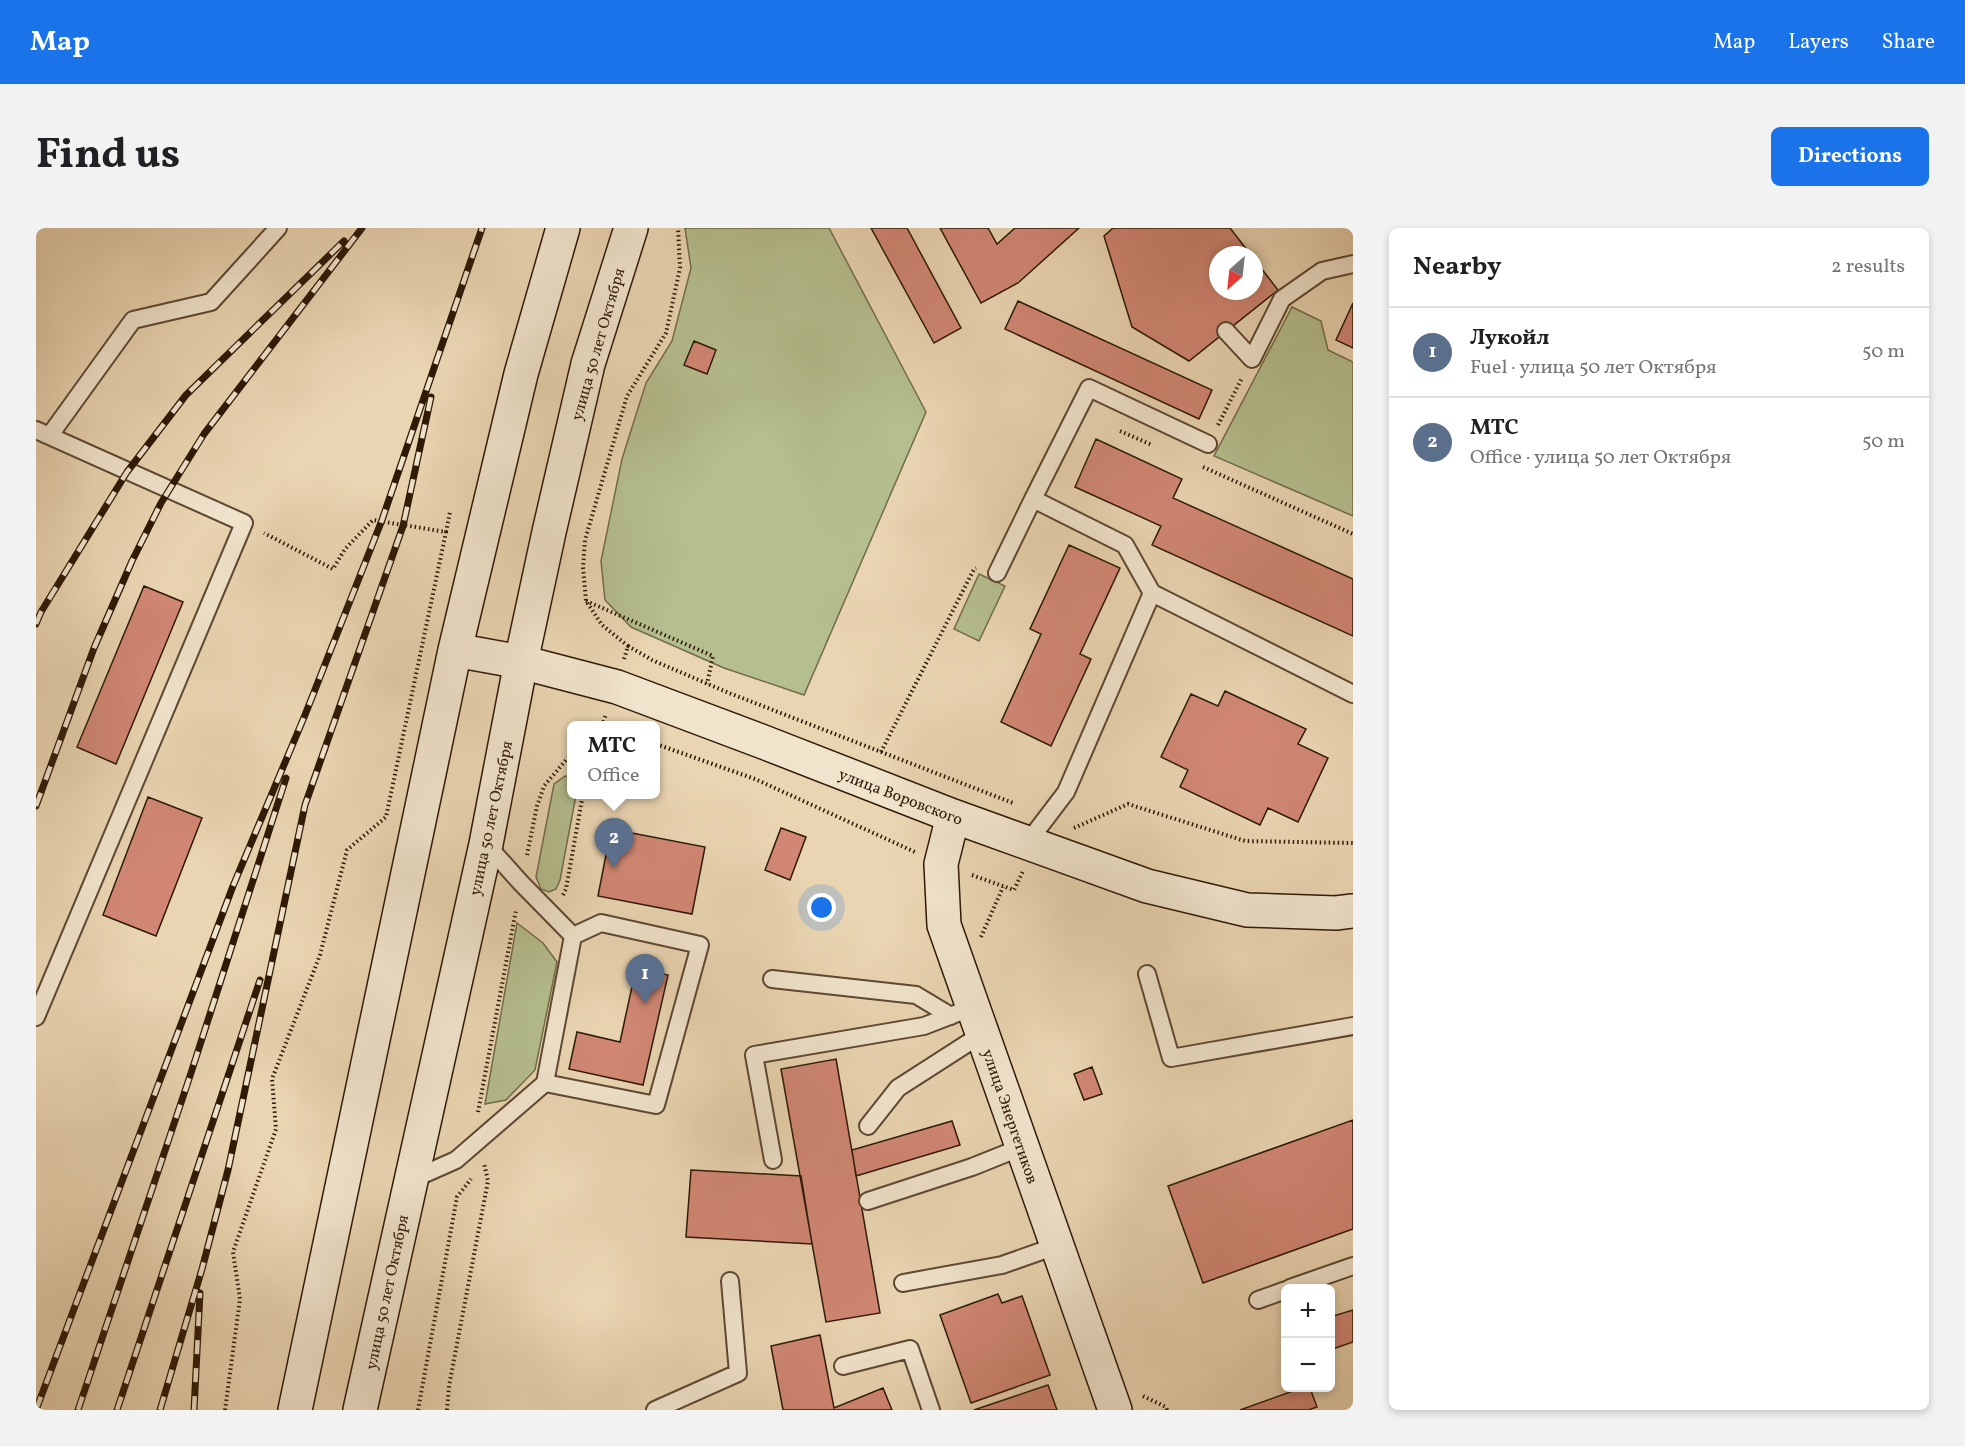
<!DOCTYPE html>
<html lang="en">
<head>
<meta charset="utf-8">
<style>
	:root { --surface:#fff; --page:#f2f2f2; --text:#202124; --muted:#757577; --line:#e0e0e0; --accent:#1a73e8 }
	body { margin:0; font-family:Vollkorn,serif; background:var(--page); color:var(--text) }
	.controls { position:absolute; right:18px; bottom:18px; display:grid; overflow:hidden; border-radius:9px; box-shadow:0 3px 9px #0003 }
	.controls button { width:54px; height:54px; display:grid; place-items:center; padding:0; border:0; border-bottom:2px solid var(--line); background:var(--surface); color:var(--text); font:30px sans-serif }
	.compass { position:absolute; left:1173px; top:18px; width:54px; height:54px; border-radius:50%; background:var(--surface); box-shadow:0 3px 9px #0003; rotate:207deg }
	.you { position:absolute; left:786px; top:680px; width:21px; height:21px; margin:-15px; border:4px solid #fff; border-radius:50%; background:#1a73e8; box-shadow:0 0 0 9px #1a73e833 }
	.badge { display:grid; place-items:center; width:39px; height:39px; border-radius:50%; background:var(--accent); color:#fff; font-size:20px; font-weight:700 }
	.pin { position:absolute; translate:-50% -50px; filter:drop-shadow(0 2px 3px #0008) }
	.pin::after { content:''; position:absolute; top:32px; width:21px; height:18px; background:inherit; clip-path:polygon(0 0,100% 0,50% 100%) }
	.popup { position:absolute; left:531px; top:493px; width:93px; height:78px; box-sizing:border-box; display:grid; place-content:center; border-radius:9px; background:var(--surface); filter:drop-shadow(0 2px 4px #0005); font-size:20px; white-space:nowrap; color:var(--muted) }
	.popup b { font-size:22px; color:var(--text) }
	.popup::after { content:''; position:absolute; left:50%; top:100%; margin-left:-12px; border:12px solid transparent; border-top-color:var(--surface) }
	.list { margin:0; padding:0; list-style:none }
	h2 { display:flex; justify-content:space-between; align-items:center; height:78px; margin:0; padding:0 24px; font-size:26px }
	h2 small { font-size:20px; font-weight:400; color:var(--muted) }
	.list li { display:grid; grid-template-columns:39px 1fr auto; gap:18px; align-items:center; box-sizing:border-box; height:90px; padding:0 24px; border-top:2px solid var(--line) }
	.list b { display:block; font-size:22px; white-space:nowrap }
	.list p { margin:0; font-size:20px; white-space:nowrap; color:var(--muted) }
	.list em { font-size:20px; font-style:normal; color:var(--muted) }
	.map { position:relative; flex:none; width:1317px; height:1182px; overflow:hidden; border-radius:9px }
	header { display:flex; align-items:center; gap:36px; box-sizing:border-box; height:84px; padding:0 30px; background:var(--accent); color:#fff }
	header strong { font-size:28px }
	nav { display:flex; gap:33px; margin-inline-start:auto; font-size:21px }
	.intro { display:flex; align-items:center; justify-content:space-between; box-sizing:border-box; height:144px; padding:0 36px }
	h1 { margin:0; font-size:42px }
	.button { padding:15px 27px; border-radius:9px; background:var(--accent); color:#fff; font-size:21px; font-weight:700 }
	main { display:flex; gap:36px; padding:0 36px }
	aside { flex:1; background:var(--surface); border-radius:9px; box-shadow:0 3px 9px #0003 }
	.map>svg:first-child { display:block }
	.green { fill:#b5be8e; stroke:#726c4a; stroke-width:1.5 }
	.building { fill:#d18774; stroke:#2e1906; stroke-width:1.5 }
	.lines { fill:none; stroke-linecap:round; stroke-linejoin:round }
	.lane-casing { stroke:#5d4831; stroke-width:20 }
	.secondary-casing { stroke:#2e1906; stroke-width:36 }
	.path { stroke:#2e1906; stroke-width:4; stroke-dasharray:1.5 3; stroke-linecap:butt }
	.lane { stroke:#f1e4cd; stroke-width:16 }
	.secondary { stroke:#f1e4cd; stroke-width:33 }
	.rail-casing { stroke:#2e1906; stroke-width:7 }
	.rail { stroke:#f1e4cd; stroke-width:4.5; stroke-dasharray:14; stroke-linecap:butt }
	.labels { text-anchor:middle; stroke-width:5; stroke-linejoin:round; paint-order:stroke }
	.street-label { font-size:16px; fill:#2e1906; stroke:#f1e4cd }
</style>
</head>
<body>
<header>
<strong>Map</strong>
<nav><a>Map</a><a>Layers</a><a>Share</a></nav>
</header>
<div class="intro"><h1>Find us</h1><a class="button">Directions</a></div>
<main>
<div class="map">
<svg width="1317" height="1182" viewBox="0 0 1317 1182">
	<rect width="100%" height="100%" fill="#ead5b2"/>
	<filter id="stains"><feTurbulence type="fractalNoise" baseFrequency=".00333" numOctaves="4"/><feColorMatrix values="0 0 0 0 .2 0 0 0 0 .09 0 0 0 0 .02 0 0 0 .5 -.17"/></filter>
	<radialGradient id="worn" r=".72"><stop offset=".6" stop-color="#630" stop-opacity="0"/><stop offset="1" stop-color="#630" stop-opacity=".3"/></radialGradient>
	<path class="green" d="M649,0H793L890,184L768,467L688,440L595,399L569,372L565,333L586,231L610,155L636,113L655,40Z
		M1256,79L1285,93L1292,122L1317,134V288L1178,228Z
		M943,346L969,358L943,413L918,401Z
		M529,548L536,550V566L540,567L524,652L520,661L513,664L505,661L500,649L518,556Z
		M481,695L507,715L521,734L499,842L470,872L449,876Z"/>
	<path class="building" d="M835,0H871L925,100L898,115Z
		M904,0H952L961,16L979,0H1043L982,55L945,75Z
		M1077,0H1194L1215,27H1182V63H1218V31L1242,62L1153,133L1096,99L1068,8Z
		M982,73L1176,162L1163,191L969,101Z
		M1317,75V120L1300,112Z
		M658,113L680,122L671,146L648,137Z
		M1060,211L1146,251L1137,270L1317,351V408L1116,317L1125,298L1039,259Z
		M1033,317L1084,340L1044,426L1055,431L1015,518L965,494L1005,406L994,401Z
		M108,358L147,374L80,536L41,519Z
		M1189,463L1270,501L1262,516L1292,530L1262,594L1232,580L1224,597L1144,559L1152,542L1125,529L1155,466L1182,478Z
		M112,569L166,590L120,708L67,687Z
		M745,600L770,609L754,652L729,642Z
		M575,601L669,619L656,686L562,668Z
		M600,740L632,747L607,857L533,841L541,804L584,814Z
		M800,831L844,1085L790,1094L745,841Z
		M1056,839L1066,866L1048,872L1038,846Z
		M1317,892V1001L1167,1055L1132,958Z
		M916,893L924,917L820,948L816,922Z
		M655,942L765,948L776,1016L650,1009Z
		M962,1066L966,1075L986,1068L1014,1147L935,1175L904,1087Z
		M1317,1082V1114L1294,1122V1089Z
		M784,1107L798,1180L847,1160L856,1182H747L735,1118Z
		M1012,1157L1021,1182H938Z
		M1265,1160H1274L1281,1179L1272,1182H1204Z"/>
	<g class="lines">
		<defs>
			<path id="lane" d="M1190,103L1216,131L1246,71L1286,43L1317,36
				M0,202L208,295L0,789
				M14,207L97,92L175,74L242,0
				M997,271L1053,160L1172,216
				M961,345L997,271L1089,317L1116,365
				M992,614L1030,564L1116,365L1317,466
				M1111,746L1135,830L1317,798
				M736,751L880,767L915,788
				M509,855L620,877L664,717L565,695L537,708
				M832,898L862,860L946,806
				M737,932L718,827L888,798L937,779
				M375,952L420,932L509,855L537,708L485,655L450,616
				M832,973L936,939L986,919
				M867,1055L966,1037L1020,1018
				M1254,1060L1317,1038
				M1222,1072L1250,1062
				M807,1138L874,1121L895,1182
				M619,1182L702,1145L694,1053"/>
			<path id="secondary" d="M419,422L485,434L581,459L730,515L917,588L1111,658L1211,682L1300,685L1317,683
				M917,588L905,636L908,697L1079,1182
				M259,1182L419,422L485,146L527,0
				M324,1182L450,616L485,434L513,304L552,136L595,0"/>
		</defs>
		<use href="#lane" class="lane-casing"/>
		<use href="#secondary" class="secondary-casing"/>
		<path class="path" d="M1182,197L1206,150
			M1084,203L1116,217
			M1167,239L1317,306
			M410,304L414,284
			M550,373L677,428L671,456
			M592,418L616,432L693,465L977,575
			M588,431L592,418L566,397L550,373L547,339L549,312L591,168L630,105L644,40L642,0
			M566,498L570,486
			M620,516L719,551L879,624
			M845,524L938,341L940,340
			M1038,600L1092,576L1209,613L1317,615
			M491,627L501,578L508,558L536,525
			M936,647L978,662L987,643
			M527,667L530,661L547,566
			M945,709L967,659
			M442,884L480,682
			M1107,1168L1130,1179L1131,1182
			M189,1182L204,1071L197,1024L240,901L236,851L284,727L311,622L350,589L410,304L337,292L309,321L297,341L228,305
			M382,1182L421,969L435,951
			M411,1182L413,1158L452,953L448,935"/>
		<use href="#lane" class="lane"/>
		<use href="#secondary" class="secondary"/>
		<defs>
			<path id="rail" d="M0,396L5,384L91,244L150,167L308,13
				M0,578L58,420L96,333L125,275L168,206L326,0
				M0,1182L197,658L269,487L346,292L446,0
				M42,1182L154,848L250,550
				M81,1182L224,752
				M124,1182L166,1041L192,942L269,577L367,298L395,169
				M158,1182L164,1065"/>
		</defs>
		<use href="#rail" class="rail-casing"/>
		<use href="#rail" class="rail"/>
	</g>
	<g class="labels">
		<g class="street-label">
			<text transform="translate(561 116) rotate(-74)" y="6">улица 50 лет Октября</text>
			<text transform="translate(865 568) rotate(21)" y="6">улица Воровского</text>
			<text transform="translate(454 590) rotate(-78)" y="6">улица 50 лет Октября</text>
			<text transform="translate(975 888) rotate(71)" y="6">улица Энергетиков</text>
			<text transform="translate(350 1064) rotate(-78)" y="6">улица 50 лет Октября</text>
		</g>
	</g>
	<rect width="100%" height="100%" filter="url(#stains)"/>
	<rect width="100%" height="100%" fill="url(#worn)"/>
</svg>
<div class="controls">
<button>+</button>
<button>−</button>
</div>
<svg class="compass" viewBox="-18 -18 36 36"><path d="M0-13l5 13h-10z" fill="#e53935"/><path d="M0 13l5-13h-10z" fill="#757577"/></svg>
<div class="you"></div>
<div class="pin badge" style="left:609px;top:776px;background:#5c6f8a">1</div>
<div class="pin badge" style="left:578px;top:640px;background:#5c6f8a">2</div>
<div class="popup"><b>МТС</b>Office</div>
</div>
<aside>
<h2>Nearby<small>2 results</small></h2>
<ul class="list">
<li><span class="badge" style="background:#5c6f8a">1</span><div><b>Лукойл</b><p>Fuel · улица 50 лет Октября</p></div><em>50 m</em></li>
<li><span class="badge" style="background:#5c6f8a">2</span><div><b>МТС</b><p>Office · улица 50 лет Октября</p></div><em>50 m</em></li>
</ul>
</aside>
</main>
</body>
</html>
